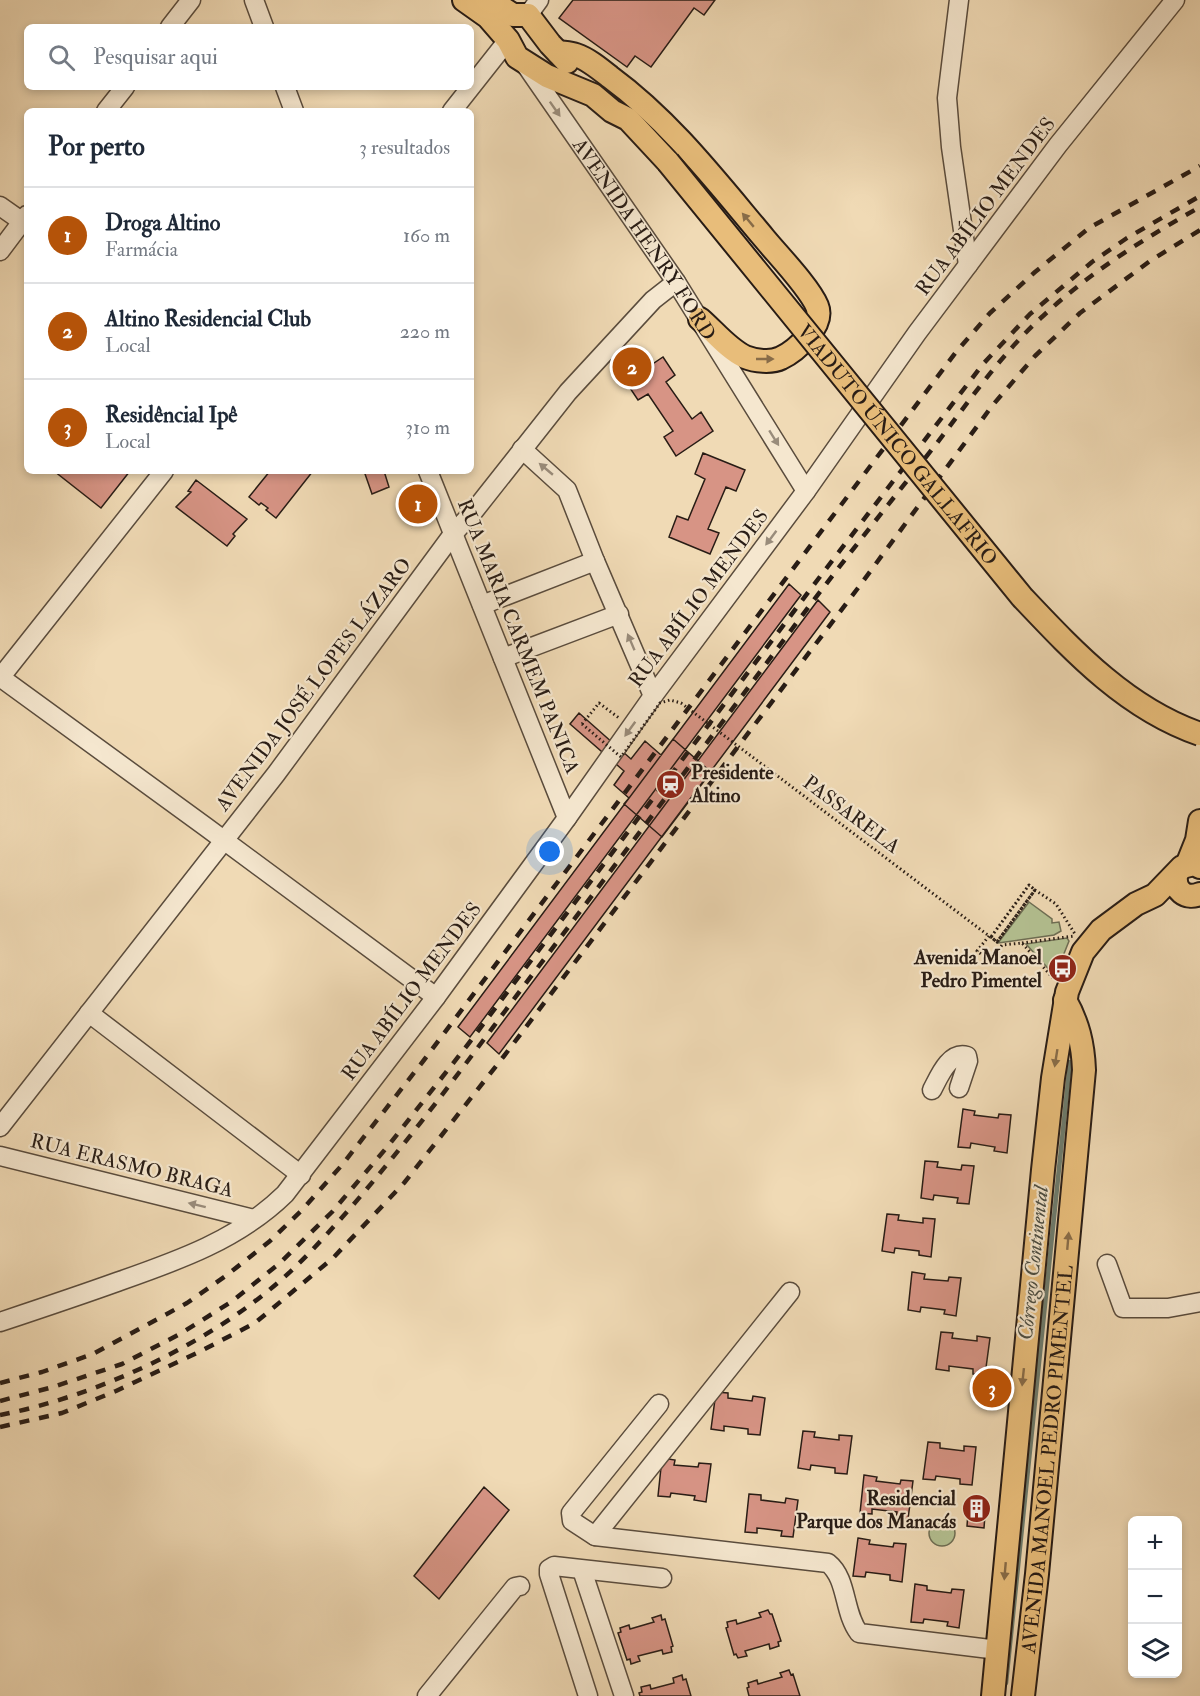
<!DOCTYPE html>
<html lang="pt">
<head>
<meta charset="utf-8">
<style>
	:root { --surface:#fff; --page:#f2f2f3; --text:#1f2937; --muted:#747a83; --line:#e0e1e3; --accent:#b45309 }
	body { margin:0; font-family:"IM FELL Double Pica",serif; background:var(--page); color:var(--text) }
	.controls { position:absolute; right:18px; bottom:18px; display:grid; overflow:hidden; border-radius:9px; box-shadow:0 3px 9px #0003 }
	.controls button { width:54px; height:54px; display:grid; place-items:center; padding:0; border:0; border-bottom:2px solid var(--line); background:var(--surface); color:var(--text); font:30px sans-serif }
	.you { position:absolute; left:550px; top:852px; width:21px; height:21px; margin:-15px; border:4px solid #fff; border-radius:50%; background:#1a73e8; box-shadow:0 0 0 9px #1a73e833 }
	.badge { display:grid; place-items:center; width:39px; height:39px; border-radius:50%; background:var(--accent); color:#fff; font-size:20px; font-weight:700 }
	.pin { position:absolute; translate:-50% -50%; border:3px solid #fff; box-shadow:0 2px 6px #0006 }
	.list { margin:0; padding:0; list-style:none }
	h2 { display:flex; justify-content:space-between; align-items:center; height:78px; margin:0; padding:0 24px; font-size:26px }
	h2 small { font-size:20px; font-weight:400; color:var(--muted) }
	.list li { display:grid; grid-template-columns:39px 1fr auto; gap:18px; align-items:center; box-sizing:border-box; height:96px; padding:0 24px; border-top:2px solid var(--line) }
	.list b { display:block; font-size:22px; white-space:nowrap }
	.list p { margin:0; font-size:20px; white-space:nowrap; color:var(--muted) }
	.list em { font-size:20px; font-style:normal; color:var(--muted) }
	.icon { flex:none; width:33px; height:33px; fill:none; stroke:currentColor; stroke-width:2; stroke-linecap:round; stroke-linejoin:round }
	.map { position:relative; flex:none; width:1200px; height:1696px; overflow:hidden }
	.search { position:absolute; background:var(--surface); box-shadow:0 3px 9px #0003; left:24px; top:24px; width:450px; height:66px; display:flex; align-items:center; gap:15px; box-sizing:border-box; padding:0 21px; border-radius:9px; color:var(--muted); font-size:22px }
	.panel { position:absolute; background:var(--surface); box-shadow:0 3px 9px #0003; left:24px; top:108px; width:450px; height:366px; border-radius:9px }
	.map>svg:first-child { display:block }
	.green { fill:#b4c192; stroke:#6e6e54; stroke-width:1.5 }
	.lines { fill:none; stroke-linecap:round; stroke-linejoin:round }
	.stream { stroke:#6d7b6d; stroke-width:4.5 }
	.building { fill:#d79485; stroke:#281c15; stroke-width:1.5 }
	.minor-casing { stroke:#5a4c3d; stroke-width:21 }
	.major-casing { stroke:#281c15; stroke-width:26 }
	.path { stroke:#281c15; stroke-width:3; stroke-dasharray:1.5 3; stroke-linecap:butt }
	.minor { stroke:#f5e7cf; stroke-width:18 }
	.major { stroke:#e8bd7a; stroke-width:22 }
	.rail { stroke:#281c15; stroke-width:4.5; stroke-dasharray:10 10; stroke-linecap:butt }
	.major-bridge-casing { stroke:#281c15; stroke-width:26; stroke-linecap:butt }
	.path-bridge { stroke:#281c15; stroke-width:3; stroke-dasharray:1.5 3; stroke-linecap:butt }
	.major-bridge { stroke:#e8bd7a; stroke-width:22 }
	.oneway { fill:#998c7b }
	.oneway2 { fill:#886c48 }
	.labels { text-anchor:middle; stroke-width:4.5; stroke-linejoin:round; paint-order:stroke }
	.street-label { font-size:20px; fill:#281c15; stroke:#f5e7cf }
	.poi-label { font-size:20px; font-weight:bold; fill:#281c15; stroke:#f5e7cf; text-anchor:end }
	.water-label { font-size:21px; font-style:italic; fill:#4a4c41; stroke:#f5e7cf }
</style>
</head>
<body>
<div class="map">
<svg width="1200" height="1696" viewBox="0 0 1200 1696">
	<rect width="100%" height="100%" fill="#f0dab5"/>
	<filter id="stains"><feTurbulence type="fractalNoise" baseFrequency=".00333" numOctaves="4"/><feColorMatrix values="0 0 0 0 .2 0 0 0 0 .09 0 0 0 0 .02 0 0 0 .5 -.17"/></filter>
	<radialGradient id="worn" r=".72"><stop offset=".6" stop-color="#630" stop-opacity="0"/><stop offset="1" stop-color="#630" stop-opacity=".3"/></radialGradient>
	<path class="green" d="M1029,902L1052,919V923L1059,922L1061,931L1054,935L998,943Z
		M1067,938L1069,941L1055,976L1026,944Z
		M929 1533a13 13 0 1 1 26 0a13 13 0 1 1-26 0Z"/>
	<g class="lines">
		<path class="stream" d="M1006,1683L1070,1062"/>
	</g>
	<path class="building" d="M573,0H715L704,15L694,8L651,67L635,56L627,67L559,18Z
		M635,357L641,364L628,375L623,369Z
		M663,357L675,375L666,382L692,419L701,412L713,431L676,456L664,437L673,431L648,394L638,400L626,382Z
		M703,453L745,470L736,491L726,487L708,529L719,533L710,554L669,537L677,516L688,520L705,479L695,474Z
		M54,471H130L101,508Z
		M270,471H313L276,518L266,510L268,508L261,503L259,505L249,497Z
		M364,471H384L389,487L372,494Z
		M196,480L247,519L233,534L235,536L227,546L176,507L191,492L188,491Z
		M789,584L801,595L470,1037L458,1027Z
		M818,600L830,612L499,1054L487,1043Z
		M579,713L631,759L645,741L661,755L673,739L711,772L662,837L624,804L629,798L614,785L624,771L570,724Z
		M963,1109L975,1111L974,1115L998,1118L999,1114L1011,1115L1007,1153L994,1151L995,1147L971,1143L970,1148L958,1147Z
		M925,1161L938,1162L937,1167L961,1170L962,1165L974,1166L969,1204L957,1203L958,1198L934,1195L933,1200L921,1198Z
		M887,1214L899,1215L898,1220L923,1223V1218L935,1219L931,1257L919,1255V1251L895,1248L894,1253L882,1251Z
		M912,1272L925,1274L924,1279L948,1281L949,1277L961,1278L956,1316L944,1314L945,1310L921,1307L920,1312L908,1310Z
		M941,1332L953,1333L952,1338L977,1341V1336L990,1338L985,1375L973,1374V1369L949,1366V1371L936,1369Z
		M988,1378L999,1379L997,1397L986,1396Z
		M716,1392L728,1393V1398L752,1401L753,1396L765,1398L760,1435L748,1434V1429L724,1426V1431L711,1429Z
		M803,1431L815,1432L814,1437L839,1440V1435L852,1436L847,1474L835,1473V1468L811,1465L810,1470L798,1468Z
		M928,1442L940,1443V1448L964,1451V1446L976,1447L972,1485L960,1484V1479L936,1476L935,1480L923,1479Z
		M662,1458L675,1460L674,1465L698,1467L699,1463L711,1464L706,1502L694,1500L695,1496L671,1493L670,1497L658,1496Z
		M864,1475L877,1477L876,1481L900,1484L901,1480L913,1481L908,1519L896,1517L897,1512L872,1509V1514L860,1513Z
		M484,1487L509,1510L439,1599L414,1576Z
		M749,1494L761,1495V1500L785,1503L786,1498L798,1500L793,1537L781,1536L782,1531L757,1528V1533L745,1532Z
		M969,1500L986,1502L984,1528L967,1526Z
		M858,1538L870,1540L869,1544L893,1547L894,1543L906,1544L902,1582L890,1580V1575L866,1572L865,1577L853,1576Z
		M915,1584L927,1586V1590L951,1593L952,1589L964,1590L959,1628L947,1626L948,1622L924,1619L923,1623L911,1622Z
		M768,1610L770,1614H772L781,1641L778,1642L779,1646L770,1649L769,1644L745,1651L747,1656L738,1658L736,1654L734,1655L726,1628L728,1627L727,1622L736,1620L737,1624L761,1617L759,1613Z
		M661,1615L662,1620L665,1619L673,1646L671,1647L672,1652L663,1654L662,1650L638,1656L640,1661L631,1664L630,1659L627,1660L618,1633L621,1632L620,1628L629,1625L630,1629L654,1622L652,1618Z
		M789,1670L791,1675L793,1674L800,1696H749L747,1688L749,1687L748,1683L757,1680L758,1684L782,1677L780,1673Z
		M682,1675L683,1680L686,1679L691,1696H640L639,1693L642,1692L641,1687L650,1685L651,1689L674,1683L673,1678Z"/>
	<g class="lines">
		<defs>
			<g id="minor">
				<path d="M254,0L264,27"/>
				<path d="M959,0L947,98L951,147L968,265"/>
				<path d="M528,15L539,0"/>
				<path d="M170,27L191,0"/>
				<path id="s1" d="M525,64L676,282L806,491"/>
				<path d="M285,87L294,111"/>
				<path d="M106,111L125,87"/>
				<path d="M452,111L508,40"/>
				<path d="M0,206L27,225"/>
				<path d="M0,251L27,215"/>
				<path d="M522,449L567,490L595,561L653,696"/>
				<path d="M428,471L567,818"/>
				<path d="M482,605L595,561"/>
				<path d="M503,658L619,614"/>
				<path d="M0,677L206,827L436,997"/>
				<path d="M0,678L164,471"/>
				<path d="M89,1013L301,1175"/>
				<path d="M932,1090C939,1077 949,1051 967,1056L968,1061L959,1088"/>
				<path d="M0,1127L276,774L453,534L474,511L568,392L653,300L676,282"/>
				<path d="M0,1156L254,1219"/>
				<path d="M1107,1264L1123,1308H1168L1200,1302"/>
				<path d="M0,1322C39,1309 78,1296 117,1282C177,1261 238,1240 285,1194L436,997L567,818L653,696L806,491L917,333L1058,145L1175,0"/>
				<path d="M659,1404L571,1513L572,1521L595,1536L790,1292"/>
				<path d="M595,1536L828,1563C848,1579 843,1612 859,1633L998,1650"/>
				<path d="M582,1570L624,1696"/>
				<path d="M427,1696L515,1587L520,1586"/>
				<path d="M588,1696L549,1574V1569L554,1566L662,1578"/>
			</g>
			<g id="major">
				<path d="M464,0L488,17L508,40L517,57L547,76L593,95L612,111L628,119L668,162"/>
				<path d="M490,0L513,15H528L550,44L567,62"/>
				<path d="M558,52C564,53 570,53 576,55C588,59 600,69 610,77C670,121 716,181 764,238C778,255 809,287 817,306C825,325 796,351 781,358C771,363 755,361 745,357C728,349 714,331 700,319"/>
				<path d="M1187,865L1197,840L1200,821"/>
				<path d="M1176,875C1174,890 1185,900 1200,894"/>
				<path d="M993,1696L1043,1170L1053,1078L1067,992L1083,952L1101,930L1136,904L1155,895L1182,867L1194,864L1200,867"/>
				<path id="s2" d="M1023,1696L1037,1574L1084,1070C1083,1044 1078,1023 1065,1000"/>
			</g>
		</defs>
		<use href="#minor" class="minor-casing"/>
		<use href="#major" class="major-casing"/>
		<path class="path" d="M582,724L599,703L619,718
			M989,936L977,951L990,961L1002,945L1022,943L1053,978
			M991,937L997,942L1035,890L1056,904L1075,934
			M1022,943L1074,936"/>
		<use href="#minor" class="minor"/>
		<use href="#major" class="major"/>
		<path class="rail" d="M0,1383L42,1372L93,1354L187,1303L227,1275L270,1241L302,1210L342,1165L424,1060L956,352L990,313L1035,272L1089,228L1200,166
			M0,1401L53,1387L122,1364L180,1334L231,1302L280,1263L332,1212L388,1146L469,1043L822,574L983,364L1030,314L1092,262L1127,238L1200,196
			M0,1415C93,1397 202,1347 274,1286C303,1262 328,1233 353,1205C410,1139 462,1069 514,999C607,876 700,752 792,629C839,566 888,505 937,443C970,400 1002,353 1043,316C1089,273 1145,238 1200,207
			M0,1427L62,1413L116,1391L199,1352L255,1323L333,1258L404,1183L504,1056L858,588L992,406L1035,356L1080,313L1150,261L1200,230"/>
		<defs>
			<g id="major-bridge">
				<path id="s3" d="M668,162L1022,597C1074,652 1127,709 1200,734"/>
			</g>
		</defs>
		<use href="#major-bridge" class="major-bridge-casing"/>
		<path class="path-bridge" d="M582,724L621,757L660,703L670,700L681,703L997,942L1035,890L1029,885L991,937L997,942L1035,890L1029,885L991,937"/>
		<use href="#major-bridge" class="major-bridge"/>
	</g>
	<defs><path id="oneway-solid" d="M-6-.8H1V-3.2L6.5 0L1 3.2V.8H-6Z" transform="scale(1.5)"/></defs>
	<g class="oneway">
		<use href="#oneway-solid" transform="translate(555 109) rotate(55)"/>
		<use href="#oneway-solid" transform="translate(774 438) rotate(58)"/>
		<use href="#oneway-solid" transform="translate(546 469) rotate(-140)"/>
		<use href="#oneway-solid" transform="translate(771 538) rotate(127)"/>
		<use href="#oneway-solid" transform="translate(631 642) rotate(-113)"/>
		<use href="#oneway-solid" transform="translate(630 729) rotate(126)"/>
		<use href="#oneway-solid" transform="translate(197 1205) rotate(-166)"/>
	</g>
	<g class="oneway2">
		<use href="#oneway-solid" transform="translate(748 220) rotate(-130)"/>
		<use href="#oneway-solid" transform="translate(765 359)"/>
		<use href="#oneway-solid" transform="translate(1056 1058) rotate(99)"/>
		<use href="#oneway-solid" transform="translate(1068 1241) rotate(-85)"/>
		<use href="#oneway-solid" transform="translate(1023 1377) rotate(96)"/>
		<use href="#oneway-solid" transform="translate(1005 1571) rotate(95)"/>
	</g>
	<defs>
		<symbol id="station-disc" viewBox="-11 -11 22 22"><circle r="9.5" fill="#8f2418" stroke="#f5e7cf"/><path d="M-3-6H3Q5-6 5-4V2Q5 4 3 4L4.5 6H3L1.5 4h-3L-3 6H-4.5L-3 4Q-5 4-5 2V-4Q-5-6-3-6ZM-3.5-4v3h7v-3ZM-3.5 1v1.5H-2V1ZM2 1v1.5H3.5V1Z" fill="#fff"/></symbol>
		<symbol id="bus-disc" viewBox="-11 -11 22 22"><circle r="9.5" fill="#8f2418" stroke="#f5e7cf"/><path d="M-5-6H5V4H4V6H2V4H-2V6H-4V4H-5ZM-3.5-4V0h7V-4ZM-3.5 1.2v1.5H-2V1.2ZM2 1.2v1.5H3.5V1.2Z" fill="#fff"/></symbol>
		<symbol id="building-disc" viewBox="-11 -11 22 22"><circle r="9.5" fill="#8f2418" stroke="#f5e7cf"/><path d="M-4-6H4V6H1V3H-1V6H-4ZM-2.5-4.3h1.7v1.8h-1.7ZM.8-4.3h1.7v1.8H.8ZM-2.5-1h1.7V.8h-1.7ZM.8-1h1.7V.8H.8Z" fill="#fff"/></symbol>
	</defs>
	<g fill-rule="evenodd">
		<use href="#station-disc" x="654" y="768" width="33" height="33"/>
		<use href="#bus-disc" x="1046" y="952" width="33" height="33"/>
		<use href="#building-disc" x="960" y="1492" width="33" height="33"/>
	</g>
	<g class="labels">
		<g class="street-label">
			<text transform="translate(985 206) rotate(-53)" y="7">RUA ABÍLIO MENDES</text>
			<text dy="7" stroke="none"><textPath href="#s1" startOffset="212">AVENIDA HENRY FORD</textPath></text>
			<text dy="7" stroke="none"><textPath href="#s3" startOffset="364">VIADUTO ÚNICO GALLAFRIO</textPath></text>
			<text transform="translate(698 598) rotate(-53)" y="7">RUA ABÍLIO MENDES</text>
			<text transform="translate(519 636) rotate(68)" y="7">RUA MARIA CARMEM PANICA</text>
			<text transform="translate(313 684) rotate(-53)" y="7">AVENIDA JOSÉ LOPES LÁZARO</text>
			<text transform="translate(852 814) rotate(37)" y="7">PASSARELA</text>
			<text transform="translate(411 991) rotate(-53)" y="7">RUA ABÍLIO MENDES</text>
			<text transform="translate(132 1165) rotate(14)" y="7">RUA ERASMO BRAGA</text>
			<text dy="7" stroke="none"><textPath href="#s2" startOffset="238">AVENIDA MANOEL PEDRO PIMENTEL</textPath></text>
		</g>
		<g class="poi-label">
			<text x="691" y="779" text-anchor="start">Presidente<tspan x="691" dy="23">Altino</tspan></text>
			<text x="1042" y="964">Avenida Manoel<tspan x="1042" dy="23">Pedro Pimentel</tspan></text>
			<text x="956" y="1505">Residencial<tspan x="956" dy="23">Parque dos Manacás</tspan></text>
		</g>
		<g class="water-label">
			<text transform="translate(1033 1263) rotate(-84)" y="7">Córrego Continental</text>
		</g>
	</g>
	<rect width="100%" height="100%" filter="url(#stains)"/>
	<rect width="100%" height="100%" fill="url(#worn)"/>
</svg>
<div class="controls">
<button>+</button>
<button>−</button>
<button><svg class="icon" aria-label="layers" viewBox="0 0 24 24"><path d="M12 4l9 5-9 5-9-5zM3 14l9 5 9-5"/></svg></button>
</div>
<div class="you"></div>
<div class="pin badge" style="left:418px;top:504px">1</div>
<div class="pin badge" style="left:632px;top:367px">2</div>
<div class="pin badge" style="left:992px;top:1388px">3</div>
<div class="search"><svg class="icon" aria-label="search" viewBox="0 0 24 24"><circle cx="10" cy="10" r="6"/><path d="M15 15l6 6"/></svg>Pesquisar aqui</div>
<section class="panel">
<h2>Por perto<small>3 resultados</small></h2>
<ul class="list">
<li><span class="badge">1</span><div><b>Droga Altino</b><p>Farmácia</p></div><em>160 m</em></li>
<li><span class="badge">2</span><div><b>Altino Residencial Club</b><p>Local</p></div><em>220 m</em></li>
<li><span class="badge">3</span><div><b>Residêncial Ipê</b><p>Local</p></div><em>310 m</em></li>
</ul>
</section>
</div>
</body>
</html>
